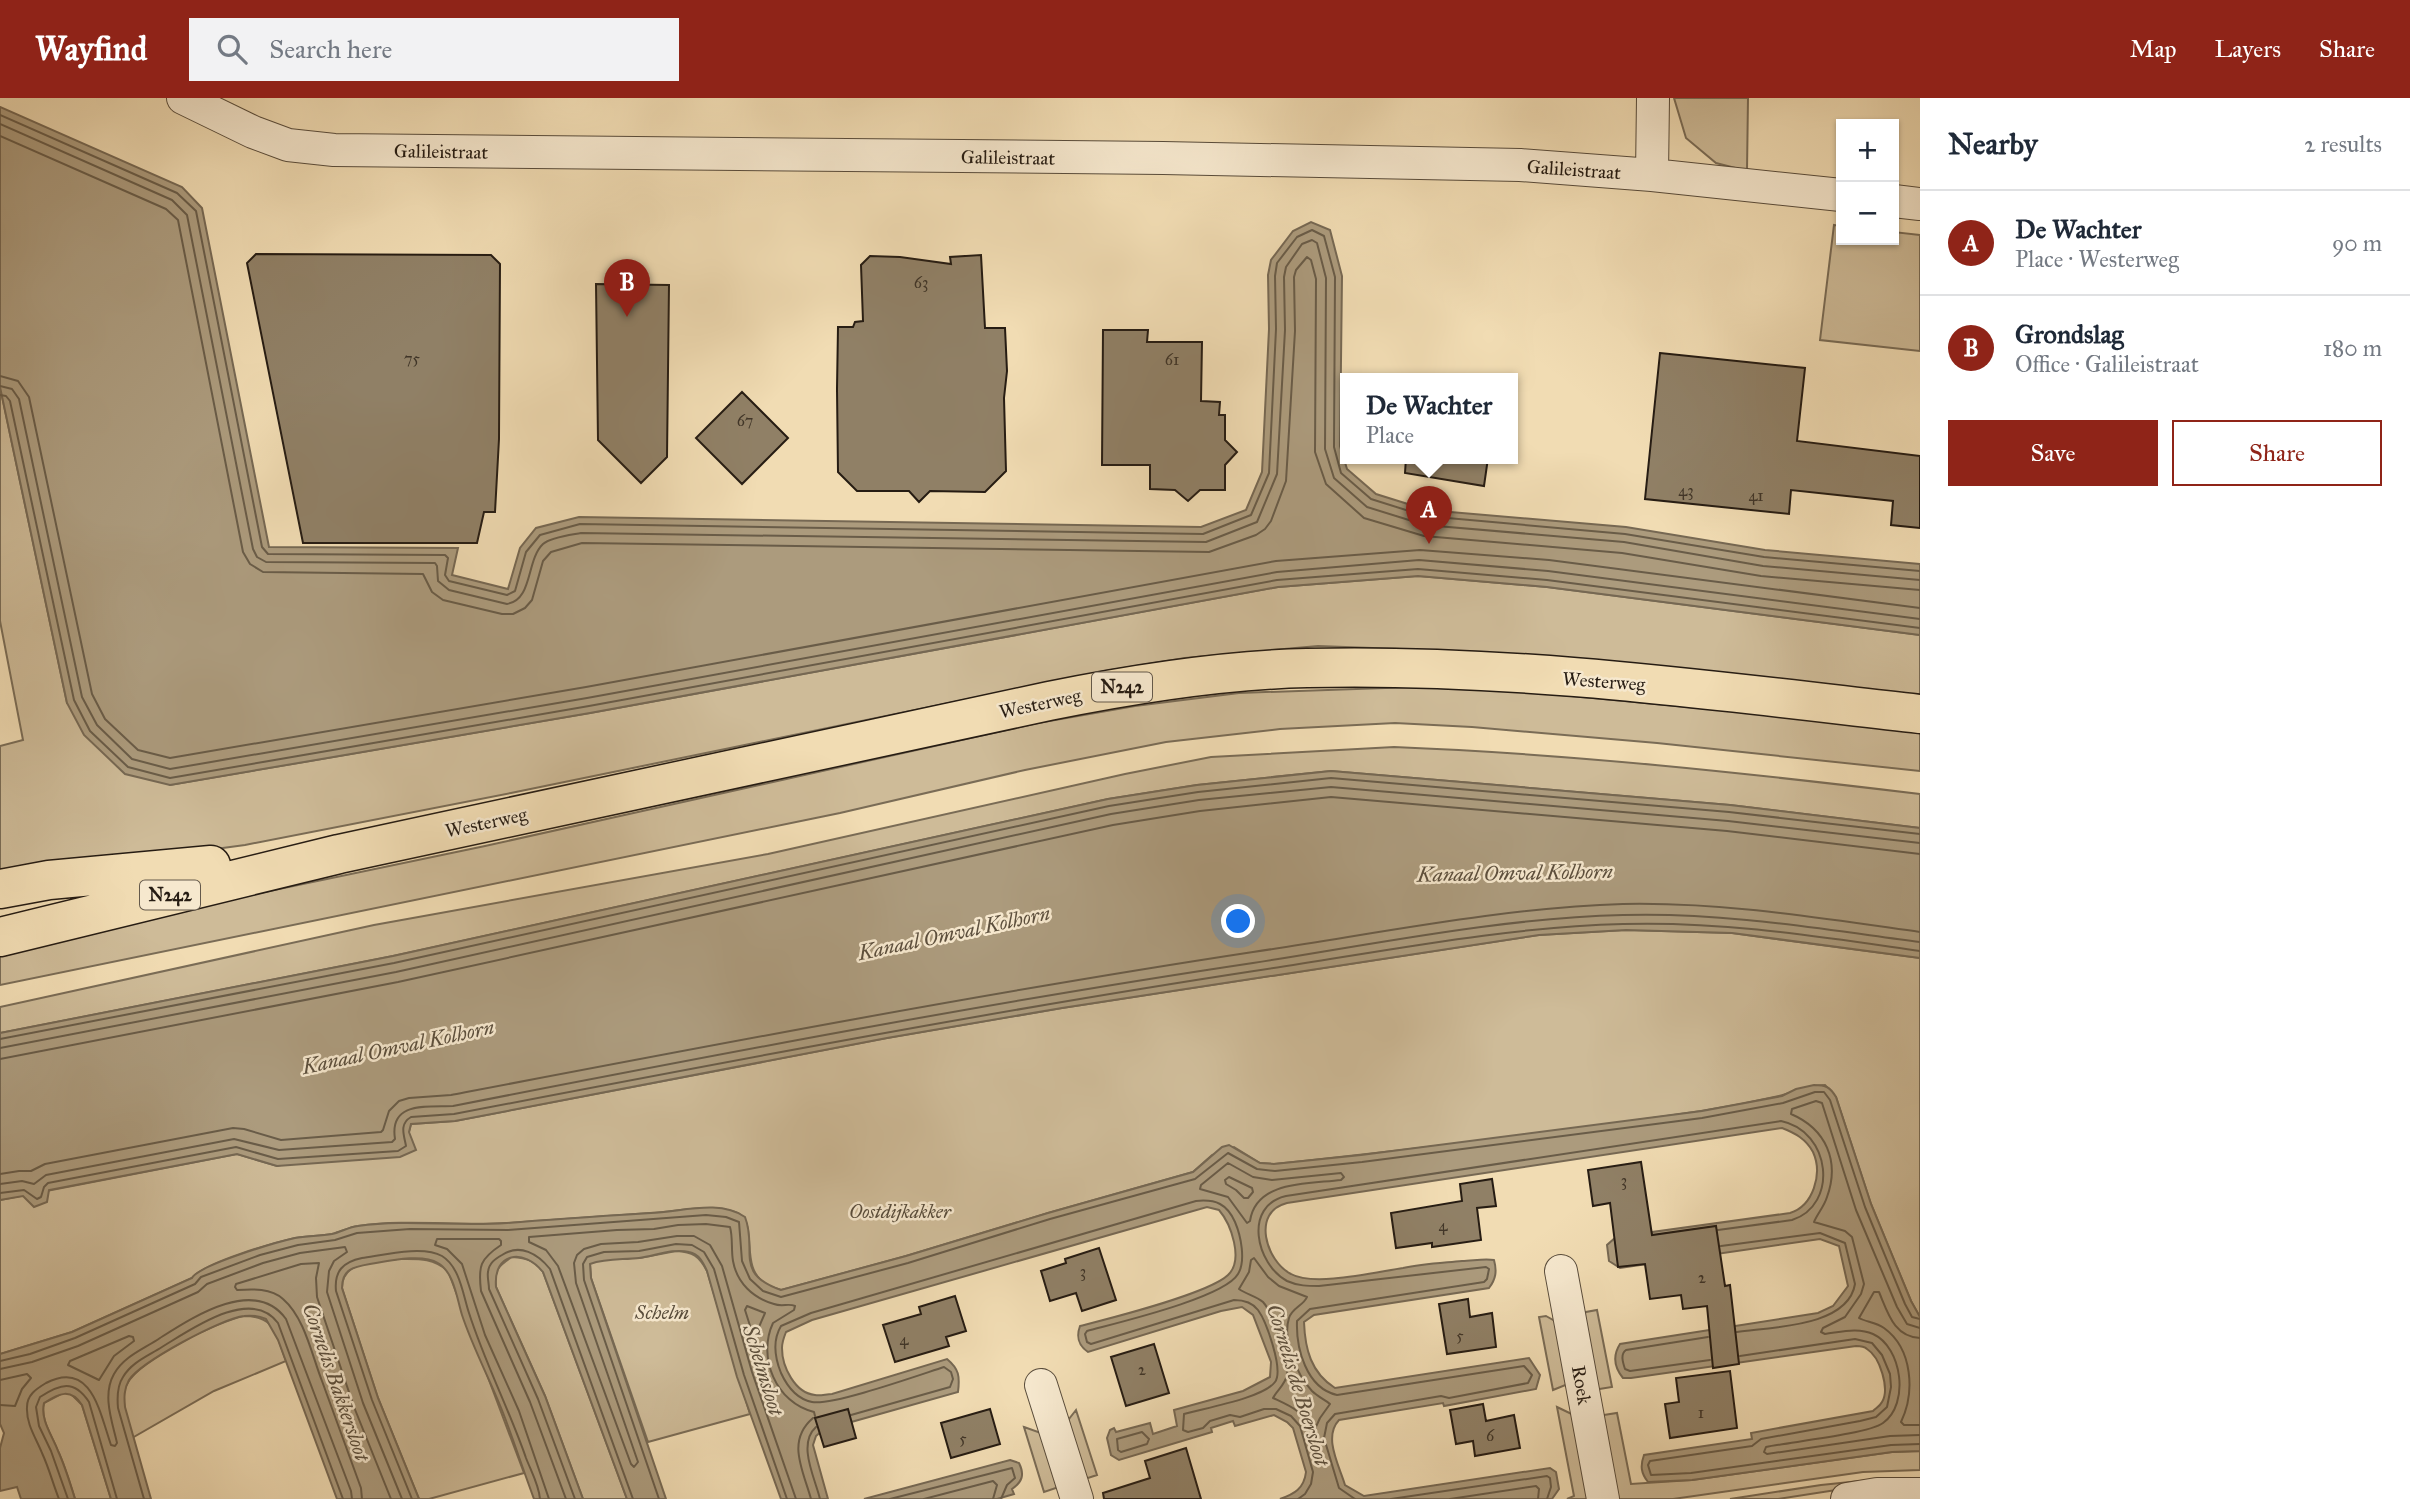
<!DOCTYPE html>
<html lang="en">
<head>
<meta charset="utf-8">
<style>
	:root { --surface:#fff; --page:#f2f2f3; --text:#1f2937; --muted:#747a83; --line:#e0e1e3; --accent:#8f2418 }
	body { margin:0; font-family:"IM FELL Great Primer",serif; background:var(--page); color:var(--text) }
	.controls { position:absolute; right:21px; top:21px; display:grid; overflow:hidden; border-radius:0px; box-shadow:0 2px 5px #0004 }
	.controls button { width:63px; height:63px; display:grid; place-items:center; padding:0; border:0; border-bottom:2px solid var(--line); background:var(--surface); color:var(--text); font:35px sans-serif }
	.you { position:absolute; left:1239px; top:824px; width:24px; height:24px; margin:-18px; border:5px solid #fff; border-radius:50%; background:#1a73e8; box-shadow:0 0 0 10px #1a73e833 }
	.badge { display:grid; place-items:center; width:46px; height:46px; border-radius:50%; background:var(--accent); color:#fff; font-size:23px; font-weight:700 }
	.pin { position:absolute; translate:-50% -58px; filter:drop-shadow(0 2px 4px #0008) }
	.pin::after { content:''; position:absolute; top:37px; width:24px; height:21px; background:inherit; clip-path:polygon(0 0,100% 0,50% 100%) }
	.popup { position:absolute; left:1340px; top:275px; width:178px; height:91px; box-sizing:border-box; display:grid; place-content:center; border-radius:0px; background:var(--surface); filter:drop-shadow(0 2px 5px #0005); font-size:23px; white-space:nowrap; color:var(--muted) }
	.popup b { font-size:26px; color:var(--text) }
	.popup::after { content:''; position:absolute; left:50%; top:100%; margin-left:-14px; border:14px solid transparent; border-top-color:var(--surface) }
	.list { margin:0; padding:0; list-style:none }
	h2 { display:flex; justify-content:space-between; align-items:center; height:91px; margin:0; padding:0 28px; font-size:30px }
	h2 small { font-size:23px; font-weight:400; color:var(--muted) }
	.list li { display:grid; grid-template-columns:46px 1fr auto; gap:21px; align-items:center; box-sizing:border-box; height:105px; padding:0 28px; border-top:2px solid var(--line) }
	.list b { display:block; font-size:26px; white-space:nowrap }
	.list p { margin:0; font-size:23px; white-space:nowrap; color:var(--muted) }
	.list em { font-size:23px; font-style:normal; color:var(--muted) }
	.actions { display:flex; gap:14px; padding:21px 28px }
	.actions a { flex:1; padding:16px 0; border:2px solid var(--accent); border-radius:0px; text-align:center; font-size:24px; color:var(--accent) }
	.actions .main { background:var(--accent); color:#fff }
	.icon { flex:none; width:38px; height:38px; fill:none; stroke:currentColor; stroke-width:2; stroke-linecap:round; stroke-linejoin:round }
	.map { position:relative; flex:none; width:1920px; height:1401px; overflow:hidden }
	header { display:flex; align-items:center; gap:42px; box-sizing:border-box; height:98px; padding:0 35px; background:var(--accent); color:#fff }
	header strong { font-size:33px }
	nav { display:flex; gap:38px; margin-inline-start:auto; font-size:24px }
	.search { width:490px; height:63px; background:var(--page); display:flex; align-items:center; gap:18px; box-sizing:border-box; padding:0 24px; border-radius:0px; color:var(--muted); font-size:26px }
	main { display:flex }
	aside { flex:1; background:var(--surface) }
	.map>svg:first-child { display:block }
	.green { fill:#cebb98; stroke:#7a6c56; stroke-width:2 }
	.water { fill:#ac9b7d; stroke:#766853; stroke-width:2 }
	.lines { fill:none; stroke-linecap:round; stroke-linejoin:round }
	.shore { stroke:#695c48; stroke-width:2 }
	.building { fill:#908066; stroke:#261c13; stroke-width:2 }
	.minor-casing { stroke:#594c3b; stroke-width:34 }
	.major-casing { stroke:#261c13; stroke-width:41 }
	.minor { stroke:#f6e8ce; stroke-width:32 }
	.major { stroke:#f1dcb3; stroke-width:38 }
	.labels { text-anchor:middle; stroke-width:5; stroke-linejoin:round; paint-order:stroke }
	.number-label { font-size:16px; fill:#403528 }
	.shield { fill:#f6e8ce; stroke:#64594b; stroke-width:2 }
	.shield-label { font-size:18px; font-weight:bold; fill:#261c13 }
	.street-label { font-size:19px; fill:#261c13; stroke:#f6e8ce }
	.park-label { font-size:19px; font-style:italic; fill:#584c3b; stroke:#f6e8ce }
	.water-label { font-size:21px; font-style:italic; fill:#5c4f3d; stroke:#f6e8ce }
</style>
</head>
<body>
<header>
<strong>Wayfind</strong>
<div class="search"><svg class="icon" aria-label="search" viewBox="0 0 24 24"><circle cx="10" cy="10" r="6"/><path d="M15 15l6 6"/></svg>Search here</div>
<nav><a>Map</a><a>Layers</a><a>Share</a></nav>
</header>
<main>
<div class="map">
<svg width="1920" height="1401" viewBox="0 0 1920 1401">
	<rect width="100%" height="100%" fill="#f1dcb3"/>
	<filter id="stains"><feTurbulence type="fractalNoise" baseFrequency=".00286" numOctaves="4"/><feColorMatrix values="0 0 0 0 .2 0 0 0 0 .09 0 0 0 0 .02 0 0 0 .5 -.17"/></filter>
	<radialGradient id="worn" r=".72"><stop offset=".6" stop-color="#630" stop-opacity="0"/><stop offset="1" stop-color="#630" stop-opacity=".3"/></radialGradient>
	<path class="green" d="M1674,0H1748L1747,73L1716,65L1686,40Z
		M1834,127L1841,128V142H1894V134L1920,137V253L1820,242Z
		M0,289L67,605L170,687L590,615L1278,489L1418,478L1547,489L1920,537V599L1482,554L1318,548L1185,560L1105,573L511,695L245,747L0,780V648L23,642L0,523Z
		M1414,589L1529,594L1920,631V673L1657,645L1472,629L1395,625L1280,631L1166,644L1025,672L840,715L0,887V857L179,812L485,748L1038,625L1135,608L1239,595Z
		M1394,649C1571,656 1745,675 1920,696V730L1730,707L1331,673L1197,687L1108,701L393,858L0,935V909L374,827L768,756L1125,676L1211,659Z
		M1626,832L1732,835L1920,860V1219L1911,1203L1871,1106L1836,999L1825,987C1807,987 1795,994 1779,998C1753,1004 1727,1009 1701,1013C1559,1034 1416,1051 1274,1066L1260,1065L1234,1049L1212,1057L1193,1074L1048,1115L906,1158L781,1192C776,1190 770,1189 766,1186C737,1169 761,1122 735,1114C707,1105 678,1114 650,1115C602,1118 555,1122 507,1125C457,1128 407,1121 358,1128C349,1129 341,1134 332,1136C320,1138 307,1138 295,1140C273,1145 205,1164 192,1180L72,1234L0,1256V1102L237,1056L277,1068L409,1034L411,1026L455,1023L887,940L1062,910L1539,837Z
		M676,1153C693,1154 699,1158 707,1173L750,1316L648,1344L591,1180L590,1165L605,1161L640,1160Z
		M512,1159C527,1160 534,1162 543,1174L627,1401H583L545,1298L496,1189C494,1172 498,1168 512,1159Z
		M397,1161C417,1161 432,1159 448,1173L524,1375L429,1401H419L378,1300L342,1190C342,1162 375,1165 397,1161Z
		M1597,1212L1612,1289L1593,1292L1583,1218L1586,1214Z
		M244,1218C276,1218 276,1237 286,1263L214,1293L132,1340C129,1325 121,1307 125,1291C131,1265 218,1223 244,1218Z
		M1546,1218L1560,1226L1573,1284L1553,1292L1539,1219Z
		M63,1295L71,1296L82,1307L111,1401H75C70,1385 65,1368 58,1353C52,1337 40,1322 44,1305Z
		M1557,1309L1580,1320L1594,1401H1567L1574,1398Z
		M1076,1312L1097,1377L1088,1380L1078,1377L1062,1330Z
		M1617,1315L1631,1386L1692,1382L1892,1354L1920,1353V1372L1863,1374L1673,1401H1613L1597,1318Z
		M1024,1329L1041,1335L1059,1382L1056,1390L1044,1394Z
		M1889,1380H1920V1385L1849,1390L1778,1401H1730L1821,1387Z"/>
	<path class="water" d="M0,9L182,89L202,110L269,449L458,450L452,477L508,491L520,450L536,430L579,419L1201,429L1246,412L1262,374L1269,231L1268,177L1271,162L1293,133L1311,124L1330,132L1342,178L1340,348L1347,371L1376,396L1427,412L1626,429L1765,452L1920,466V537L1547,489L1418,478L1278,489L590,615L170,687L125,676L84,637L67,605L0,289Z
		M1331,673L1730,707L1920,730V860L1732,835L1626,832L1539,837L1062,910L887,940L455,1023L411,1026L409,1034L416,1052L400,1059L277,1068L237,1056L49,1092L47,1104L34,1109L23,1098L0,1102V935L393,858L1108,701L1197,687Z
		M1814,987C1826,987 1830,989 1836,999L1871,1106L1911,1203L1920,1219V1353L1892,1354L1692,1382L1648,1384C1641,1375 1640,1368 1644,1357L1752,1341L1751,1335L1873,1313C1876,1310 1880,1308 1882,1304C1890,1291 1880,1259 1867,1251C1864,1248 1860,1248 1856,1248L1631,1280H1623C1614,1269 1613,1257 1620,1246L1818,1215L1833,1208L1848,1188L1839,1148L1820,1141L1620,1170L1609,1163L1607,1147L1616,1139L1790,1115C1813,1108 1823,1076 1813,1054C1806,1041 1795,1035 1782,1030L1287,1105C1251,1114 1266,1163 1291,1176C1314,1189 1376,1174 1403,1170C1422,1166 1442,1165 1462,1163C1472,1163 1484,1160 1494,1162C1497,1173 1496,1181 1489,1190L1314,1217L1304,1224C1305,1251 1311,1275 1335,1290L1529,1260L1540,1277L1536,1291L1444,1308L1443,1305L1339,1322C1323,1339 1339,1367 1345,1387L1364,1398L1550,1370L1556,1374L1559,1391L1552,1401H1280C1294,1396 1304,1391 1306,1374L1293,1330L1287,1324L1274,1317L1235,1328L1233,1323L1211,1330L1212,1334L1119,1362L1111,1357L1107,1340L1110,1332L1114,1330L1116,1334L1150,1325L1153,1336L1177,1328L1174,1312L1243,1293L1270,1279L1271,1264L1253,1217L1242,1209L1221,1213L1088,1254C1078,1247 1076,1239 1080,1228C1111,1220 1208,1196 1228,1177C1244,1162 1231,1126 1219,1112L1207,1109L812,1222L786,1234C784,1239 782,1245 782,1250C782,1269 795,1295 815,1297C821,1298 826,1296 832,1296L947,1261C959,1271 960,1278 958,1294L823,1332L816,1338L813,1347L828,1401H781L737,1279L707,1173C703,1164 699,1156 689,1154C673,1150 655,1158 639,1160C622,1162 607,1160 590,1166L591,1180L666,1401H627L543,1174C524,1150 493,1154 496,1189L545,1298L583,1401H534C524,1374 515,1347 505,1320C492,1285 474,1253 462,1217C457,1201 454,1174 438,1165C422,1155 388,1163 370,1166C353,1169 342,1171 342,1190L378,1300L419,1401H337L278,1242L266,1221C259,1218 252,1217 244,1218C222,1220 141,1264 129,1282C124,1291 124,1299 125,1309L151,1401H111L82,1307C71,1290 59,1295 44,1305C40,1322 52,1337 58,1353C65,1368 70,1385 75,1401H21L17,1389L0,1393V1350L4,1335L0,1326V1256L72,1234L192,1180C199,1167 277,1144 295,1140C307,1138 320,1138 332,1136C341,1134 349,1129 358,1128C408,1121 457,1129 507,1125C555,1121 603,1118 651,1115C681,1114 719,1101 745,1119C758,1152 733,1175 781,1192L906,1158L1048,1115L1193,1074L1222,1049L1229,1047L1260,1065L1274,1066L1361,1057L1702,1013L1782,998L1796,991Z
		M1010,1362L1019,1365C1025,1377 1022,1384 1012,1391L1014,1396L997,1401H864Z"/>
	<g class="lines">
		<path class="shore" d="M0,17L177,95L196,113L262,449L268,456L445,457L448,460L445,477L449,483L507,497L515,493L526,454L540,437L580,426L1203,436L1251,417L1269,375L1276,231L1275,178L1277,165L1297,139L1312,132L1324,138L1335,179L1334,349L1341,375L1371,401L1425,418L1625,436L1764,459L1920,473
			M0,26L172,102L187,117L253,451L257,459L266,464L435,465L437,468L438,483L449,492L507,506C533,502 526,462 543,446C551,439 570,437 581,435L1206,444L1257,424L1277,376L1285,232L1284,179L1286,169L1302,146L1312,142L1317,145L1326,180L1325,351L1334,380L1367,409L1425,427L1624,444L1763,468L1920,482
			M0,38L166,111L178,122L243,454L250,466L263,474L423,476L432,494L443,502L502,516H513L525,510L532,502L543,463L551,454L582,445L1209,454L1256,437L1265,431L1271,423L1286,383L1295,233L1294,179L1296,172L1307,159L1311,162L1316,181L1315,354L1326,386L1364,420L1424,438L1622,455L1761,478L1920,492
			M0,278L18,283L29,299L92,596L105,621L138,652L170,660L586,589L1276,463L1420,452L1549,462L1920,510
			M0,288L12,291L19,301L82,599L97,627L132,661L170,671L587,600L1277,474L1419,462L1548,473L1920,521
			M0,297L6,298L10,303L74,602L90,633L128,669L170,680L589,608L1277,482L1418,471L1547,482L1920,530
			M0,941L394,865L1109,708L1198,694L1331,680L1729,714L1920,736
			M0,950L396,874L1111,716L1199,702L1331,689L1728,723L1920,745
			M0,961L398,884L1113,727L1200,713L1331,699L1727,733L1920,756
			M1228,1065L1253,1079L1272,1082L1341,1075L1344,1079L1341,1082C1310,1086 1256,1082 1250,1123L1247,1125L1228,1099L1200,1091L1201,1087Z
			M0,1076L19,1073H31L45,1066L233,1030L244,1031L281,1042L381,1034L383,1032L389,1013L399,1003L409,1000L451,997C718,946 984,895 1253,854C1375,836 1499,810 1623,806C1723,804 1821,820 1920,834
			M1229,1079L1252,1090L1253,1094L1248,1100H1244L1236,1092L1226,1086L1225,1082Z
			M0,1086L22,1083L34,1086L46,1077L234,1041L279,1052L392,1044L395,1041C389,1003 427,1009 453,1008C719,956 985,905 1253,865C1375,846 1501,820 1623,817C1723,814 1821,831 1920,844
			M0,1095L24,1092L37,1101L41,1099L44,1089L48,1085L236,1049L278,1061L398,1053L406,1048C404,1037 399,1026 411,1019L454,1016C720,965 986,914 1254,873C1375,855 1502,829 1623,826C1723,823 1821,839 1920,853
			M1721,1148L1820,1135L1845,1145L1855,1186C1848,1229 1772,1229 1737,1234
			M1254,1160L1268,1179L1279,1188L1307,1199C1304,1207 1292,1210 1289,1220C1282,1242 1297,1277 1312,1293C1317,1298 1325,1302 1330,1306L1320,1320L1314,1333L1310,1332C1304,1313 1290,1308 1273,1300C1277,1292 1285,1287 1287,1277C1289,1263 1273,1215 1263,1204C1256,1198 1246,1196 1239,1191L1249,1174L1251,1162Z
			M747,1208L765,1215L756,1236L752,1234L745,1212Z
			M1920,1230L1907,1226L1897,1209L1856,1112L1822,1005L1816,1003L1792,1011L1791,1016C1826,1031 1840,1063 1827,1099C1824,1109 1817,1116 1814,1124L1845,1133L1852,1139L1864,1186L1861,1196L1845,1219L1823,1230L1821,1234L1825,1236C1841,1234 1858,1229 1873,1236C1902,1249 1910,1306 1883,1325C1868,1336 1790,1344 1766,1349L1764,1354L1767,1356L1890,1338L1920,1337
			M129,1238L133,1239L134,1243L114,1258L99,1282L68,1267L70,1263Z
			M1708,1239L1626,1252C1620,1256 1623,1265 1625,1271L1630,1273L1710,1262
			M1920,1240C1894,1239 1888,1215 1879,1194H1874L1859,1220C1866,1224 1876,1224 1884,1230C1913,1251 1915,1295 1901,1324L1904,1327H1920
			M1740,1258L1855,1241L1872,1245L1882,1257L1890,1276L1891,1289L1887,1309L1876,1319L1860,1323L1761,1341L1752,1348L1650,1363L1648,1367L1651,1377L1691,1375L1891,1347L1920,1346
			M0,1263L30,1256L75,1240L195,1186L201,1179L260,1157L298,1147L335,1142L357,1135L410,1131L508,1132L706,1117L726,1119L739,1124L742,1163L750,1181L763,1193L781,1199L908,1165L1050,1121L1195,1081L1228,1055L1257,1071L1275,1073L1362,1064L1702,1020L1783,1005L1815,994H1824L1830,1002L1865,1109L1905,1206L1912,1219L1920,1221
			M0,1271L32,1264L78,1248L198,1194L207,1186L263,1165L300,1155L345,1149L347,1154L334,1163L329,1173L327,1194L363,1305L402,1401
			M0,1282L27,1276L31,1280L22,1291L15,1308L0,1307
			M851,1317L950,1289L953,1281L951,1274L944,1269C919,1277 832,1308 812,1304C797,1301 787,1288 781,1275C775,1260 772,1243 781,1228L811,1215L1196,1103C1216,1101 1227,1106 1235,1124C1241,1138 1246,1163 1238,1176C1224,1200 1116,1225 1087,1233L1085,1236L1087,1244L1091,1246L1234,1202C1243,1202 1252,1204 1258,1212C1266,1223 1284,1272 1275,1284C1263,1300 1205,1310 1184,1316L1183,1332L1188,1334L1203,1330L1210,1323L1230,1317L1240,1319L1264,1311H1276L1291,1318L1300,1328L1313,1374L1311,1386L1305,1396L1298,1401
			M816,1329C797,1346 815,1380 820,1401
			M1142,1334L1149,1341L1147,1346L1121,1354L1118,1352L1117,1341Z
			M59,1401C53,1386 49,1370 42,1355C36,1340 26,1326 27,1309C27,1297 36,1291 46,1285C92,1261 100,1316 111,1347L115,1348L117,1345C112,1323 102,1297 114,1276C124,1258 144,1251 160,1240C193,1219 255,1178 286,1221L351,1393L352,1401
			M68,1401L51,1353L39,1328L36,1309L40,1299C60,1286 74,1281 89,1304L117,1401
			M144,1401L118,1310C117,1299 117,1288 123,1279C132,1264 148,1258 162,1249C190,1232 251,1188 278,1225L343,1401
			M362,1401L361,1390C348,1354 335,1319 322,1283C312,1258 305,1220 283,1201C271,1190 253,1191 237,1192L235,1189L236,1186L301,1166L319,1165L316,1180L317,1199L354,1309L391,1401
			M412,1401L372,1302L336,1193C334,1173 343,1164 362,1160C383,1157 423,1147 442,1158C460,1169 463,1197 469,1215C485,1265 509,1311 526,1360C531,1373 539,1387 540,1401
			M549,1401L519,1313L485,1237L462,1166L447,1151L435,1147L437,1141H499L501,1143V1147C480,1161 478,1168 481,1193L530,1304L566,1401
			M575,1401L538,1301L489,1191C489,1185 487,1179 488,1174C489,1165 495,1161 502,1157C520,1145 538,1156 550,1171L633,1401
			M659,1401L584,1182L583,1166L587,1159L604,1154L639,1153L676,1146L692,1147L704,1154L714,1171L744,1277L787,1401
			M796,1401L752,1274L722,1168L710,1147L694,1138H677L638,1144L601,1146L584,1151L577,1157L574,1165L576,1185L638,1364L634,1369L631,1366L558,1168L546,1152L529,1144V1139L617,1132L654,1131L678,1127L706,1126L730,1129C733,1139 731,1152 733,1163C737,1185 753,1200 774,1206C782,1209 789,1205 795,1208L794,1212L773,1225C757,1259 776,1305 814,1314L815,1318
			M811,1401C803,1372 786,1343 813,1320
			M890,1401L1012,1370L1015,1380L1007,1387L1001,1401
			M924,1401L993,1383L997,1387L993,1401
			M1355,1401L1339,1390L1324,1340L1327,1325L1335,1316L1441,1298L1449,1300L1528,1285L1532,1277L1524,1268L1337,1297C1306,1290 1296,1250 1297,1223L1310,1211L1484,1184L1487,1181L1489,1171L1486,1169L1319,1188C1308,1188 1298,1188 1287,1183C1256,1166 1243,1108 1286,1098L1781,1023C1831,1033 1839,1107 1792,1122L1718,1132
			M1391,1401L1547,1378L1550,1380L1551,1389L1547,1401
			M1450,1401L1536,1388L1539,1391L1538,1401"/>
	</g>
	<path class="building" d="M256,156L491,157L500,166L499,341L495,414H484L477,445H303L247,165Z
		M981,157L985,230H1005L1007,273L1004,300L1006,373L985,394L930,393L919,404L909,393H857L838,374L837,291L838,229H853L855,224L863,223L861,167L870,158L900,159L951,166L950,159Z
		M596,186L669,187L667,359L641,385L598,342Z
		M1103,232H1148L1147,244H1202L1201,303L1220,304L1219,317H1225V342L1237,354L1225,367V392H1200L1188,403L1175,392L1150,391V367H1102Z
		M1660,255L1805,270L1797,343L1920,358V430L1891,427L1893,403L1791,392L1789,416L1645,401Z
		M742,294L788,340L742,386L696,340Z
		M1406,360H1488L1484,388L1405,375Z
		M1641,1064L1652,1137L1716,1128L1725,1188L1730,1187L1739,1266L1713,1270L1707,1208L1683,1211L1681,1197L1650,1201L1645,1166L1618,1169L1610,1105L1593,1108L1588,1072Z
		M1492,1081L1496,1108L1477,1110L1481,1142L1432,1149V1145L1396,1150L1391,1115L1462,1103L1460,1086Z
		M1099,1150L1116,1202L1082,1213L1076,1195L1050,1203L1041,1173L1066,1165L1065,1161Z
		M955,1198L966,1233L946,1239L949,1248L895,1264L883,1227L921,1216L919,1209Z
		M1468,1201L1470,1219L1492,1215L1496,1249L1447,1256L1439,1206Z
		M1154,1246L1169,1295L1126,1308L1111,1259Z
		M1730,1273L1737,1330L1670,1340L1665,1306L1679,1304L1676,1280Z
		M1483,1306L1486,1323L1514,1317L1520,1350L1475,1358L1473,1343L1456,1346L1450,1312Z
		M848,1311L856,1340L824,1349L815,1320Z
		M990,1311L1000,1346L951,1360L941,1325Z
		M1186,1350L1201,1401H1104L1103,1395L1150,1380L1145,1363Z"/>
	<g class="lines">
		<defs>
			<path id="minor" d="M183,0L253,34L288,47L334,52L1163,60L1520,67L1652,77L1841,97
				M1652,77L1653,0
				M1894,103L1920,106
				M1561,1173L1603,1401
				M1041,1287L1077,1401
				M1847,1401L1877,1396H1920"/>
			<path id="major" d="M0,791L49,782L211,767
				M0,839L339,756L1049,603C1133,586 1220,572 1307,570C1512,565 1717,593 1920,616"/>
		</defs>
		<use href="#minor" class="minor-casing"/>
		<use href="#major" class="major-casing"/>
		<use href="#minor" class="minor"/>
		<use href="#major" class="major"/>
	</g>
	<g class="labels">
		<g class="number-label">
			<text x="921" y="190">63</text>
			<text x="412" y="266">75</text>
			<text x="1172" y="267">61</text>
			<text x="745" y="328">67</text>
			<text x="1686" y="398">43</text>
			<text x="1756" y="403">41</text>
			<text x="1624" y="1088">3</text>
			<text x="1443" y="1133">4</text>
			<text x="1083" y="1179">3</text>
			<text x="1702" y="1185">2</text>
			<text x="1460" y="1243">5</text>
			<text x="904" y="1247">4</text>
			<text x="1142" y="1277">2</text>
			<text x="1701" y="1320">1</text>
			<text x="1490" y="1343">6</text>
			<text x="963" y="1346">5</text>
		</g>
		<g class="shield">
			<rect x="1092" y="574.5" width="60" height="29" rx="5"/>
			<rect x="140" y="782.5" width="60" height="29" rx="5"/>
		</g>
		<g class="shield-label">
			<text x="1122" y="595">N242</text>
			<text x="170" y="803">N242</text>
		</g>
		<g class="street-label">
			<text transform="translate(441 53) rotate(1)" y="7">Galileistraat</text>
			<text transform="translate(1008 59) rotate(1)" y="7">Galileistraat</text>
			<text transform="translate(1574 71) rotate(4)" y="7">Galileistraat</text>
			<text transform="translate(1604 583) rotate(4)" y="7">Westerweg</text>
			<text transform="translate(1040 605) rotate(-12)" y="7">Westerweg</text>
			<text transform="translate(486 724) rotate(-12)" y="7">Westerweg</text>
			<text transform="translate(1582 1287) rotate(80)" y="7">Roek</text>
		</g>
		<g class="park-label">
			<text x="900" y="1120">Oostdijkakker</text>
			<text x="662" y="1221">Schelm</text>
		</g>
		<g class="water-label">
			<text transform="translate(1515 775) rotate(-1)" y="7">Kanaal Omval Kolhorn</text>
			<text transform="translate(954 835) rotate(-12)" y="7">Kanaal Omval Kolhorn</text>
			<text transform="translate(398 949) rotate(-12)" y="7">Kanaal Omval Kolhorn</text>
			<text transform="translate(763 1272) rotate(73)" y="7">Schelmsloot</text>
			<text transform="translate(336 1284) rotate(71)" y="7">Cornelis Bakkersloot</text>
			<text transform="translate(1298 1287) rotate(73)" y="7">Cornelis de Boersloot</text>
		</g>
	</g>
	<rect width="100%" height="100%" filter="url(#stains)"/>
	<rect width="100%" height="100%" fill="url(#worn)"/>
</svg>
<div class="controls">
<button>+</button>
<button>−</button>
</div>
<div class="you"></div>
<div class="pin badge" style="left:1429px;top:446px">A</div>
<div class="popup"><b>De Wachter</b>Place</div>
<div class="pin badge" style="left:627px;top:219px">B</div>
</div>
<aside>
<h2>Nearby<small>2 results</small></h2>
<ul class="list">
<li><span class="badge">A</span><div><b>De Wachter</b><p>Place · Westerweg</p></div><em>90 m</em></li>
<li><span class="badge">B</span><div><b>Grondslag</b><p>Office · Galileistraat</p></div><em>180 m</em></li>
</ul>
<div class="actions"><a class="main">Save</a><a>Share</a></div>
</aside>
</main>
</body>
</html>
